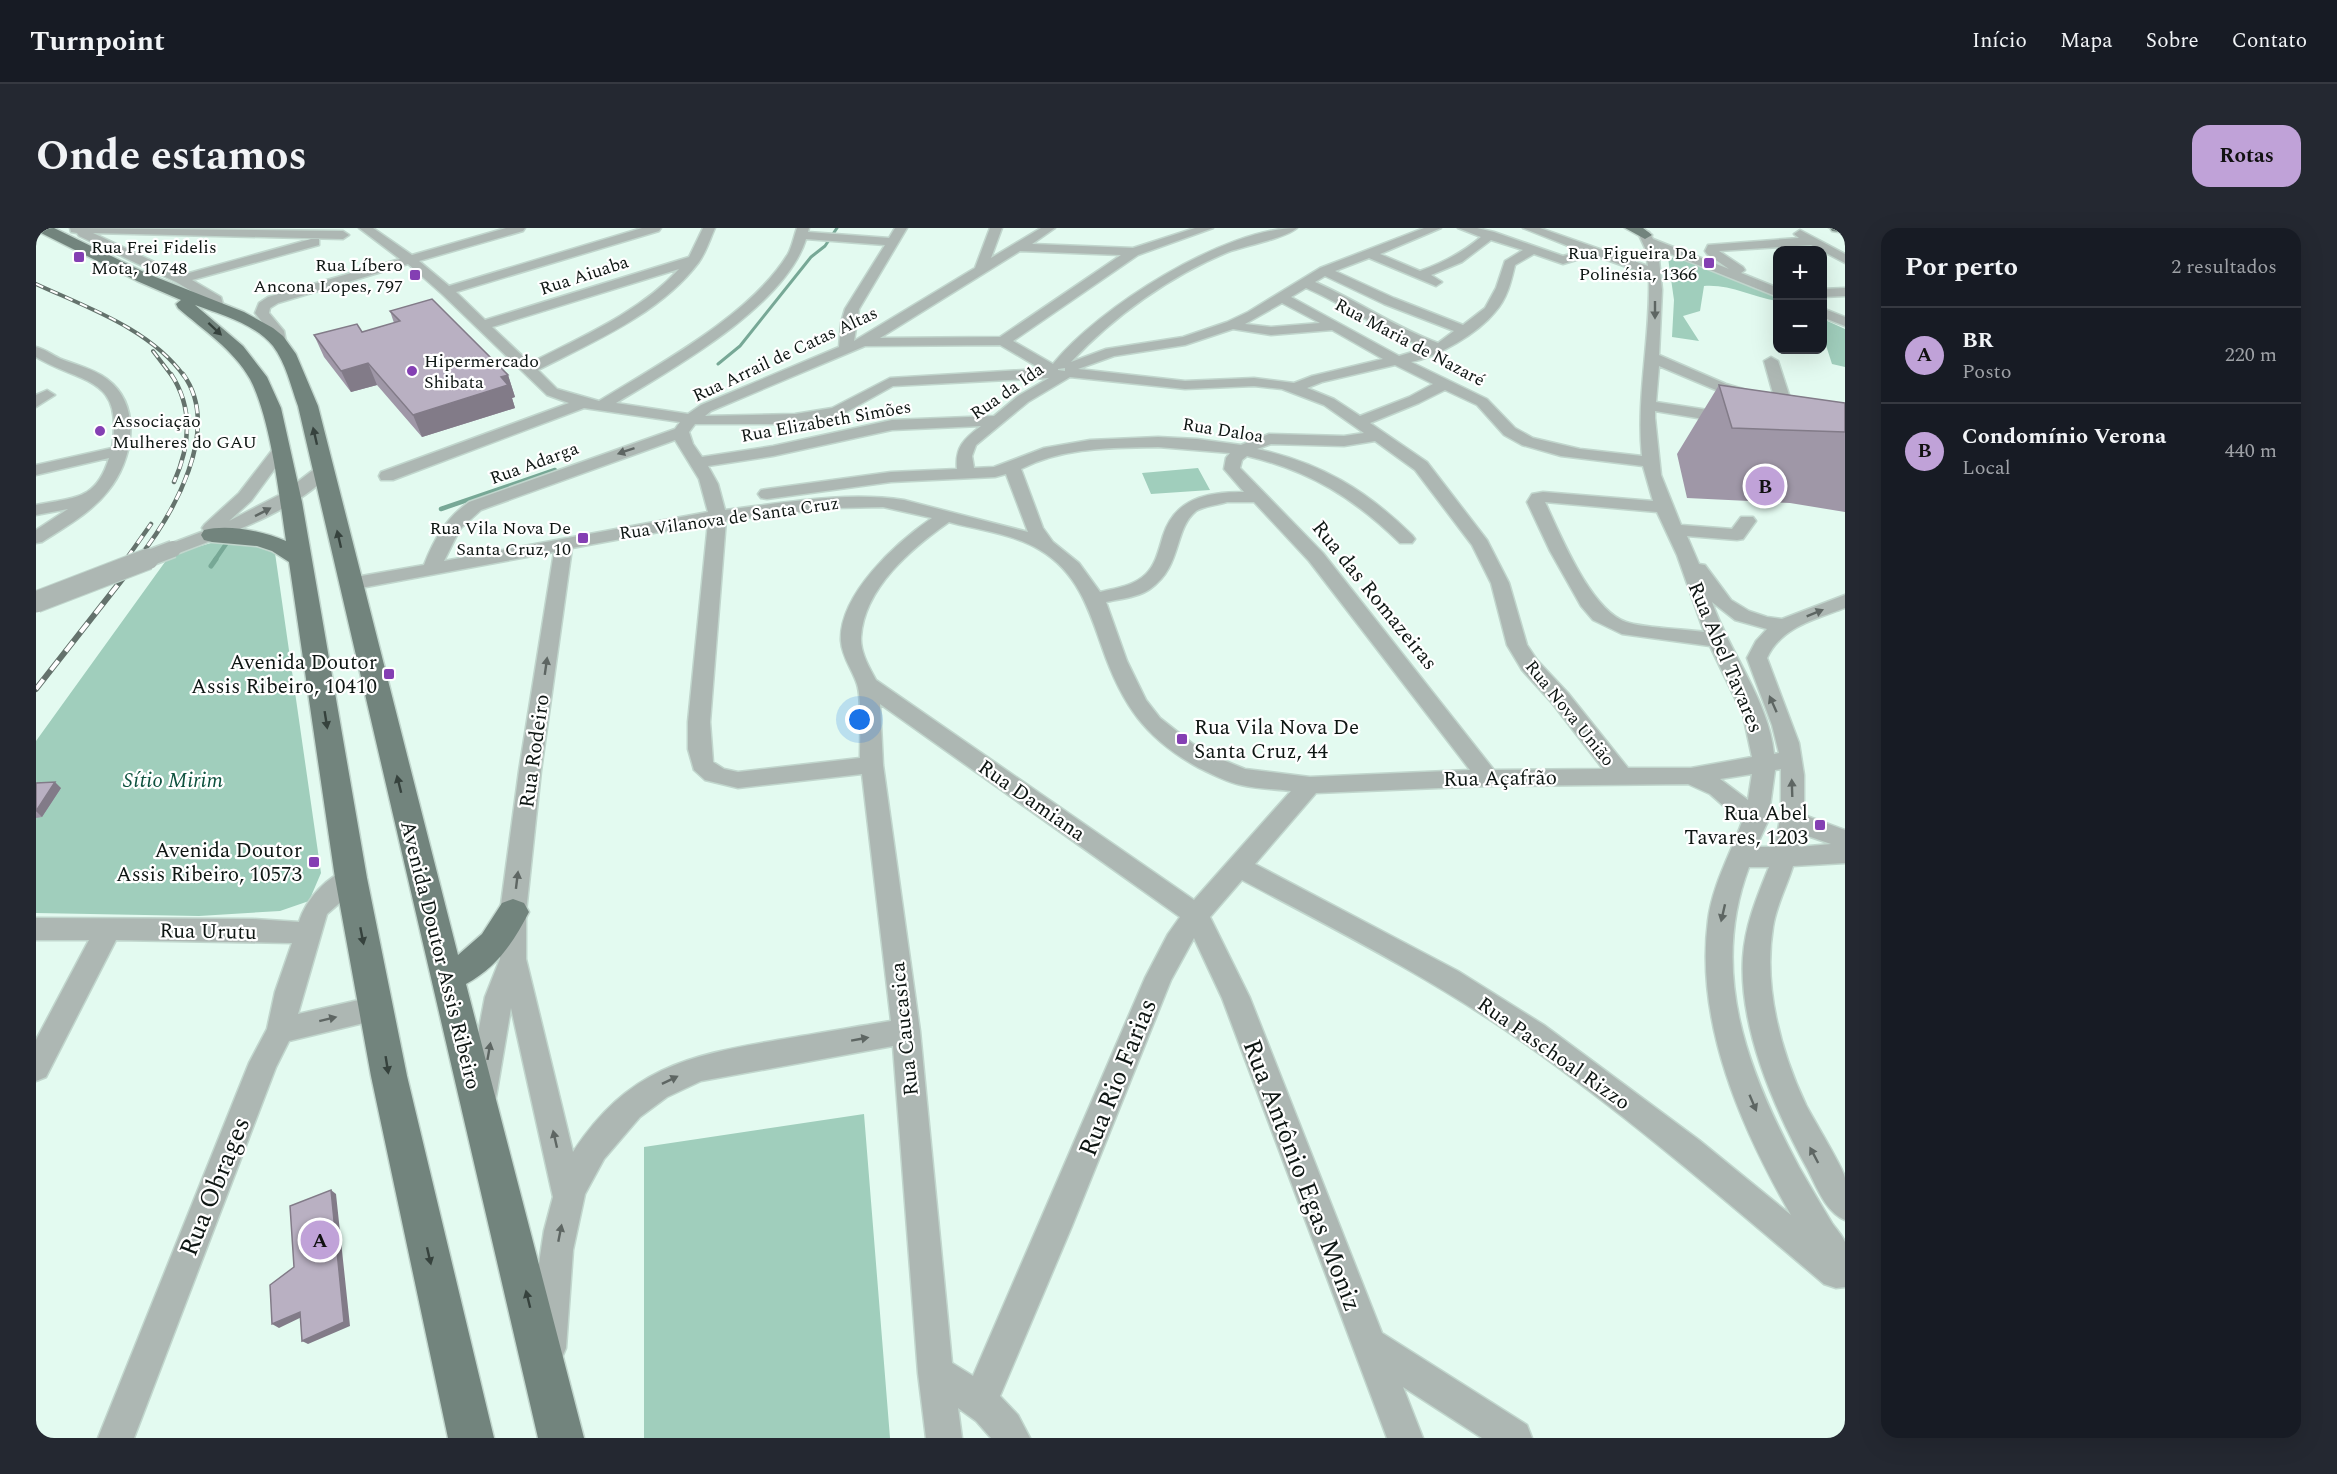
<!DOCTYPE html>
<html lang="pt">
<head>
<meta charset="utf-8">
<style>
	:root { --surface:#171b24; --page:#242831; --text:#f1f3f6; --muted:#9ea1a6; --line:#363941; --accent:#c0a2d8 }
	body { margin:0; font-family:Spectral,serif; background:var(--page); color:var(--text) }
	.controls { position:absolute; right:18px; top:18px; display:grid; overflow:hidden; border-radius:12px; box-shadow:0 6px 24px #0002 }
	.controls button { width:54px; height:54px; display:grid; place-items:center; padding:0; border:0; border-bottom:2px solid var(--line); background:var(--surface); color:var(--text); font:30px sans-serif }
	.you { position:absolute; left:824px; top:492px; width:21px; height:21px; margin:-15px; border:4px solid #fff; border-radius:50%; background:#1a73e8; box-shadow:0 0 0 9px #1a73e833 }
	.badge { display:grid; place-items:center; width:39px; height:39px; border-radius:50%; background:var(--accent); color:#111; font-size:20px; font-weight:700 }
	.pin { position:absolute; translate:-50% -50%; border:3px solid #fff; box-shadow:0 2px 6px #0006 }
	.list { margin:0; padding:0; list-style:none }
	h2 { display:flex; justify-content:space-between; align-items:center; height:78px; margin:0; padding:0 24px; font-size:26px }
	h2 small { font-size:20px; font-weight:400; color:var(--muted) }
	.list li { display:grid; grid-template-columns:39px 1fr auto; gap:18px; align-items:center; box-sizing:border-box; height:96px; padding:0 24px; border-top:2px solid var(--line) }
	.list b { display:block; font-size:22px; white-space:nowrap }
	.list p { margin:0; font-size:20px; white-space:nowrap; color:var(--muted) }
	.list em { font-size:20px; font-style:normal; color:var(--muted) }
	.map { position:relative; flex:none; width:1809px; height:1210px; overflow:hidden; border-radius:18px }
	header { display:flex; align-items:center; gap:36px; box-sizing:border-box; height:84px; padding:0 30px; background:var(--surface); border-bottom:2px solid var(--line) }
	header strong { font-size:28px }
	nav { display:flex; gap:33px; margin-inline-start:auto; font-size:21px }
	.intro { display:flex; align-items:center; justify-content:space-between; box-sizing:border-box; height:144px; padding:0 36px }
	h1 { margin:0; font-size:42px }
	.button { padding:15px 27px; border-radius:18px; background:var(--accent); color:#111; font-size:21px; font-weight:700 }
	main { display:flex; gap:36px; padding:0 36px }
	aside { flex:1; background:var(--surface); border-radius:18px; box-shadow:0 6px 24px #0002 }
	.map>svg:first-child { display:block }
	.green { fill:#a0cebc }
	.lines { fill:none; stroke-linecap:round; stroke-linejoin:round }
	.stream-far2 { stroke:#77a896; stroke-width:3 }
	.stream-far1 { stroke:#77a896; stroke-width:4.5 }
	.stream { stroke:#77a896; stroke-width:5 }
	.minor-casing { stroke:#c1d6cd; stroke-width:3 }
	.major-casing { stroke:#c1d6cd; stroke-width:3 }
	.minor { fill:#adb7b3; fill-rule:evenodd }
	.major { fill:#72847d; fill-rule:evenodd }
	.rail-far2-casing { stroke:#64726c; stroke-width:4 }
	.rail-far1-casing { stroke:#64726c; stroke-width:4.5 }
	.rail-casing { stroke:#64726c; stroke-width:6 }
	.rail-far2 { stroke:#fff; stroke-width:2; stroke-dasharray:8; stroke-linecap:butt }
	.rail-far1 { stroke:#fff; stroke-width:3; stroke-dasharray:9; stroke-linecap:butt }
	.rail { stroke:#fff; stroke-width:4; stroke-dasharray:12; stroke-linecap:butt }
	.minor-bridge-far1-casing { stroke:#c1d6cd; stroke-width:19; stroke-linecap:butt }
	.minor-bridge-casing { stroke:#c1d6cd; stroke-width:23; stroke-linecap:butt }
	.minor-bridge-far1 { stroke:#adb7b3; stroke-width:16 }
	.minor-bridge { stroke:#adb7b3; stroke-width:21 }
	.wall { fill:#9f97a7 }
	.shaded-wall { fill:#827b88 }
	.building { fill:#b9b0c2; stroke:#827b88; stroke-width:1.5 }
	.oneway { fill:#5e6663 }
	.oneway2 { fill:#36423d }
	.poi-dot { fill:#843fb3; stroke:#fff; stroke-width:2 }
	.labels { text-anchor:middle; stroke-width:4.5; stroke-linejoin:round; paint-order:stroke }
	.far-poi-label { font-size:18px; fill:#0e1613; stroke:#fff; text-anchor:start }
	.far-street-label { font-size:18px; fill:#0e1613; stroke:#fff }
	.street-label { font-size:21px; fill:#0e1613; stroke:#fff }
	.poi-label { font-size:21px; fill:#0e1613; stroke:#fff; text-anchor:end }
	.park-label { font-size:21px; font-style:italic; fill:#0d513e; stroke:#fff }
	.near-street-label { font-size:26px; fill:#0e1613; stroke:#fff }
</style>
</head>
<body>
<header>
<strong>Turnpoint</strong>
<nav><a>Início</a><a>Mapa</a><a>Sobre</a><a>Contato</a></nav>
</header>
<div class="intro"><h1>Onde estamos</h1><a class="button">Rotas</a></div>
<main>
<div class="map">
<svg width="1809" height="1210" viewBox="0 0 1809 1210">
	<rect width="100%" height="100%" fill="#e3faf0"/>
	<path class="green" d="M1643,29L1741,69V73C1716,69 1694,56 1668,58L1664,83L1647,88L1663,113L1636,109L1638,72L1632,30Z
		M1787,91L1809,101V139L1796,136L1787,108Z
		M1162,240L1174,262L1115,266L1106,245Z
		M211,309L239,325L285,645L273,673L244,683L163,688L0,685V513L134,327L175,315Z
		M828,886L854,1210H608V919Z"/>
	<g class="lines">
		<path class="stream-far2" d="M682,136L704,118L775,29L789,18L801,0"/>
		<path class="stream-far1" d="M405,281L519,242
			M179,332L190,316"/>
		<path class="stream" d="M175,338L180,331"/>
		<defs>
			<path id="minor" d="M34,0L307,3L313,7L307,11L57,5L146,47L275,11H283V17L156,52L185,69L188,80L181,84L176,83L174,74L140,54L43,8L41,5L35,4Z
				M323,0H337L376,27L470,0H489L487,3L383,33L413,58L606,0H625L623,3L420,64L449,92L653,29L667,0H679C674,11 670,24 663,34C625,85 557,114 502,142L521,161L563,173C623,136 715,87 752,26C756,19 758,8 761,0H773L772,4L853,10L859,0H871L823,81L818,113L939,40L954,0H966L955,30L1005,0H1019L996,16L1097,20L1159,0H1177L1102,27L977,113L1017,136C1062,80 1188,0 1261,0C1250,10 1209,18 1192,24C1134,48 1078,88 1035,134L1070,121L1147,109L1191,94L1212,84L1284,40L1388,0H1405L1344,26L1384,43C1407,35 1427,24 1445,9L1422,0H1441L1458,4L1527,28L1545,23L1487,0H1504L1612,38L1609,20L1603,7L1609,3L1613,4L1617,11L1693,41L1671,26L1669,23L1672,17L1763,10L1758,6L1764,2L1809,26V35L1775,17L1683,23L1707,39L1709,42L1705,45L1742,60V69L1622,21L1626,62L1623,127L1690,156L1717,164L1720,167L1712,172L1680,162L1623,138L1620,174L1698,186L1706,191L1698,196L1619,183V190L1625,247L1645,297L1696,301L1705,289H1717L1720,293L1707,311L1701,312L1651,308L1663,336L1669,337L1695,372L1713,383L1731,389L1746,391L1809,367V380C1780,391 1745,399 1731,430L1763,515L1768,547V587L1809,602V635L1757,638C1751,658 1740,678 1737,699C1727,759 1745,824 1770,877C1777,891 1808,941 1809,950C1809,964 1809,978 1809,992C1790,984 1781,960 1772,942C1739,882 1703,801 1707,730C1709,697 1721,669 1733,639H1713C1673,745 1712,844 1763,939C1774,958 1785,977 1796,995C1800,1001 1806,1007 1809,1014C1809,1024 1809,1048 1809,1059L1800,1060L1788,1056C1690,973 1593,889 1488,815C1399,752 1302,703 1206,652L1174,689L1214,770L1346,1105L1491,1197L1496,1210H1446L1367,1159L1387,1210H1351L1186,770L1158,710L1135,752L1036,998L964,1168L982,1187L994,1210H955L940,1193L922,1180L926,1210H890L882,1145L857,818L665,853L631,869L604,889L568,931L549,966L537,1022L530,1120L525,1132L513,1137L501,1132L496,1120L502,1042L508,1003L517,969L475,780L460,869L455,879L445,883L435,879L430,869L449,769L464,731V684L483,543L518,324L314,362L307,360L305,356L307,352L314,350L388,337C398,311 410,290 433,274L639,201L644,194L548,180L357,252H345L343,248L345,244L533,175L511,167L406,66L372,36L242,75L234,80L233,85L248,103L250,114L243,118L238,117L234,104L219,85L223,75L232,69L364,31ZM770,11L849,17L809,81L805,95L803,119L665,177L652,186L580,175C638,140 749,78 770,11ZM1455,12L1487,22L1469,33L1460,60L1449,80L1427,97L1358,70L1299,43L1333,30L1400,58L1406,54L1395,47L1426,34ZM984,23L1085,27L964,109L844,110ZM1498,26L1527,36L1557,27L1613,47C1615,109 1600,167 1606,228L1544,221L1497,210L1479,200L1451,171L1375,134C1402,129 1442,105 1459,84C1471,71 1475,54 1479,37ZM643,41C604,84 545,109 494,135L456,99ZM1289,48L1348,76L1418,103L1402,115C1358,99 1321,72 1279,54ZM1270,60C1311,78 1347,104 1390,120L1363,128L1255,69ZM1246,75L1284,95L1235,99L1209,96ZM1197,101L1235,107L1296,102L1347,131L1276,148L1258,155L1218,150L1149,153L1042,141L1078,128L1149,117ZM964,117L1005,141L854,150L796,180L759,186L669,188L675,183L829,118ZM1359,137L1397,156L1373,169L1324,188L1298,171L1271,160L1286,154ZM1029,140V143L1022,142V141ZM1034,149L1149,161L1218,158L1246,161L1288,177L1328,205L1308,208L1233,206L1205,217L1161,211L1122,209L1054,212L1008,220L958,239L938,240L936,228L940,217L992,174ZM1013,150L982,168L958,188L856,192L737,218L666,229L657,216L653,204L659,196H759L805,187L857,158ZM1409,162L1441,177L1468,207L1486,217L1525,228L1607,238L1617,273L1507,264L1496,266L1491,274L1514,323L1545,378L1557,392L1586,406L1674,418L1707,487L1716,529L1655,540H1592L1532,465L1501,432L1491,417L1473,355L1451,312L1391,234L1334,195L1383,175ZM945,198C928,211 919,219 921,241L855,244L731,261L725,262L722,266L725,270L731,271L855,254L959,249L970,246L992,304L868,272C809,263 748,275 689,282L682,256L672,238L737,228L856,202ZM639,212L663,251L672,284L408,333L424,301L445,282ZM1339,213L1379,242L1436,317L1455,355L1471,417L1486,442L1516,475L1567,541L1458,542L1287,325L1204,240L1206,232L1211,228C1274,243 1318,270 1364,315H1376L1379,311L1376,307C1330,262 1285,235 1221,221L1235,216L1308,218ZM1122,219L1194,225L1190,230L1188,241L1208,264C1171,264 1139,270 1127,308C1123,321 1120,336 1110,346C1098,358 1080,360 1064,364L1043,335L1017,314L1007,300L985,241C1027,219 1075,220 1122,219ZM1191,274H1218L1273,333L1434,542L1274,549L1209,541L1187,532L1157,516L1124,490L1110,472L1091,433L1070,374C1083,371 1103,369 1114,361C1147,338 1137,302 1160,283C1168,278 1182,277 1191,274ZM1509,274L1621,284L1641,327L1668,404C1647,401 1607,400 1590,394C1554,381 1525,308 1509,274ZM847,279L896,290C861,314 803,366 805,413C806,429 816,441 821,456C826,470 824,513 824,530L702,544L688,541L677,534L674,494L690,292L799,280ZM913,294C942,302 978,306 1004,322C1041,344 1053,381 1066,419C1086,477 1109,510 1163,540C1176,546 1191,554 1205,557C1221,561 1239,561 1255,563L1158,672L840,452C833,439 824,424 825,409C828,360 876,320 913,294ZM672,295L652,494V521L658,542L669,552L702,560L826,546L855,793C817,799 780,806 742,812C649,828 592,841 537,924L490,731V684L505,543L536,320ZM1676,374L1699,392L1731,401L1720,413L1711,430L1736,497L1743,525L1738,526C1733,473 1693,424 1676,374ZM844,476L1144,689L1132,706L1109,750L937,1148L916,1135L884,803L847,537ZM1745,541V585L1739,619H1720L1732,593L1739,542ZM1716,546L1712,572L1684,551ZM1652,556L1674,566L1706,594C1694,627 1676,658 1672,693C1659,795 1705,900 1755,987L1663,912L1508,797L1422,743L1219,636L1280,565L1452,558ZM1766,606L1795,616L1763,619Z
				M1809,60V68L1786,69V61Z
				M1786,80L1809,89V98L1786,89Z
				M0,119C9,121 16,127 25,131C40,137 58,141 71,151C107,178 97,233 72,263C55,285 29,299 6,314L0,315V302L32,281L0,287V277C38,269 60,273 73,230L0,247V237L76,220C88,147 46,157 0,129Z
				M1735,129L1742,133L1756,176L1753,179H1743L1740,176L1728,133Z
				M11,162L19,167L0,179V167Z
				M243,219L251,224L215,273L193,293L247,265L281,239H293L295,243C269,279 185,309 143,325H131L128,321L131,317L168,303L166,300L169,296L203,265L237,221Z
				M315,640L324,643L327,650L324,657L291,686L262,786L340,768L350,771L354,780L350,789L340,792L253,813L240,839L98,1210H62L213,835L231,801L239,764L256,715L80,712L10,849L0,853V812L53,712H0V690L217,691L263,694C270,671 291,648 315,640Z"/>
			<path id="major" d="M0,0H18L112,46L208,84L237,100L247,108L260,126L282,178L422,727L446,706L466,675L477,671L488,675L493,684C477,715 461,739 430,756L548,1210H502L262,178C255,159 250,135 237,118C219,96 184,86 159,77L207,118L231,149L245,180L266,274L331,650L371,848L458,1210H412L335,848L299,650L253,334L236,323L221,318L176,314L168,312L165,307L168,302C193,296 226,303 250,313C243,267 235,191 214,151C198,122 166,101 142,80L140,76L145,72L101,53L1,3Z
				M1589,0H1607L1616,7L1609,11Z
				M1794,0H1809V5L1796,3Z"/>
		</defs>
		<use href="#minor" class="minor-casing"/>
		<use href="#major" class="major-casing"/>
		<use href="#minor" class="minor"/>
		<use href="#major" class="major"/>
		<defs>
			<path id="rail-far2" d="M0,56C52,80 114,101 148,148
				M117,123L136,148"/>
			<path id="rail-far1" d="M135,146C158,181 154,218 138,254
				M91,330L115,296
				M101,332C137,287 187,201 147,146"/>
			<path id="rail" d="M0,461L102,331"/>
		</defs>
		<use href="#rail-far2" class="rail-far2-casing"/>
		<use href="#rail-far1" class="rail-far1-casing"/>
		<use href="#rail" class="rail-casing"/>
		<use href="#rail-far2" class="rail-far2"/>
		<use href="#rail-far1" class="rail-far1"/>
		<use href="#rail" class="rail"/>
		<defs>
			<path id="minor-bridge-far1" d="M108,332L137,321"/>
			<path id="minor-bridge" d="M0,374L112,331"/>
		</defs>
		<use href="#minor-bridge-far1" class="minor-bridge-far1-casing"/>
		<use href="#minor-bridge" class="minor-bridge-casing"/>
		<use href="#minor-bridge-far1" class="minor-bridge-far1"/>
		<use href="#minor-bridge" class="minor-bridge"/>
	</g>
	<path class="wall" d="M354,83L472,147L479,169L476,170L479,180L386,209L341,157L315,164L288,129L278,107L326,104L358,95Z
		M1683,157L1809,175V284L1754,275L1651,270L1641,226Z
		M0,555L25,560L6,589L0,590Z"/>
	<path class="shaded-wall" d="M332,135L341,157L315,164L305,143Z
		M472,147L479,169L476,170L479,180L386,209L377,187L465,149Z
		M19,554L25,560L6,589L0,583Z
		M295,962L300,966L314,1098L272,1116L266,1113Z
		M264,1084L270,1087L243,1100L236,1096Z"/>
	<path class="building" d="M396,71L472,147L465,149L472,157L377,187L332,135L305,143L278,107L321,96L326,104L364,93L354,83Z
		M1683,157L1809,175V204L1696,200Z
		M19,554L0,583V555Z
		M295,962L308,1094L266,1113L264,1084L236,1096L234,1057L258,1039L254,978Z"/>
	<defs><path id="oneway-solid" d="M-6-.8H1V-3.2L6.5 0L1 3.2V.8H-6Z" transform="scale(1.5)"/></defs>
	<g class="oneway">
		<use href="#oneway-solid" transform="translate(1619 82) rotate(90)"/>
		<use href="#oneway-solid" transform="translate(590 223) rotate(161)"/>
		<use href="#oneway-solid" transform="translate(227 284) rotate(-27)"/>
		<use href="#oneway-solid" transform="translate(1779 385) rotate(-22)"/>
		<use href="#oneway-solid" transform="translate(510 438) rotate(-82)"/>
		<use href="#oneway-solid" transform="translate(1737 476) rotate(-114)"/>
		<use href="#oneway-solid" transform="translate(1756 560) rotate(-92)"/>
		<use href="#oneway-solid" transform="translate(481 652) rotate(-83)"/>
		<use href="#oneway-solid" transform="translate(1687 685) rotate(103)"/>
		<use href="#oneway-solid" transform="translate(292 791) rotate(-14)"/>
		<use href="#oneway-solid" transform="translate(824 811) rotate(-10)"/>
		<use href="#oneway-solid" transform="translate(453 823) rotate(-80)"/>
		<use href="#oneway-solid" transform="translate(634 852) rotate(-26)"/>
		<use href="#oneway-solid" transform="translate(1717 875) rotate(67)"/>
		<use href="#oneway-solid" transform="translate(519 911) rotate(-103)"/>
		<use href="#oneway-solid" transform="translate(1778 927) rotate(-118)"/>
		<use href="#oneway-solid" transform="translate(524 1005) rotate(-79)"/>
	</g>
	<g class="oneway2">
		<use href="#oneway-solid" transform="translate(179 101) rotate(43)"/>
		<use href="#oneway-solid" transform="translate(279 208) rotate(-103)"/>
		<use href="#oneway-solid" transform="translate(303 311) rotate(-103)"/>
		<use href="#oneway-solid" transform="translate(290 492) rotate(81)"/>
		<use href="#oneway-solid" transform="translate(363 556) rotate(-104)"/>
		<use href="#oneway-solid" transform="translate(326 708) rotate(79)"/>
		<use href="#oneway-solid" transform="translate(351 837) rotate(81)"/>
		<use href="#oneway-solid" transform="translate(393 1028) rotate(77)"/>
		<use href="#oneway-solid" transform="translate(492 1071) rotate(-104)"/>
	</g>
	<g class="poi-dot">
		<rect x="37" y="23" width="12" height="12" rx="3"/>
		<rect x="1667" y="29" width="12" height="12" rx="3"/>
		<rect x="373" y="41" width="12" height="12" rx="3"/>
		<circle cx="376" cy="143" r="6"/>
		<circle cx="64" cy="203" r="6"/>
		<rect x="541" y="304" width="12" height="12" rx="3"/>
		<rect x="347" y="440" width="12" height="12" rx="3"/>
		<rect x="1140" y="505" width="12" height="12" rx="3"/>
		<rect x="1778" y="591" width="12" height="12" rx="3"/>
		<rect x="272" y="628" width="12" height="12" rx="3"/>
	</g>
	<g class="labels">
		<g class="far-poi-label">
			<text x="55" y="25">Rua Frei Fidelis<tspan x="55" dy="21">Mota, 10748</tspan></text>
			<text x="1661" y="31" text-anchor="end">Rua Figueira Da<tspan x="1661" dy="21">Polinésia, 1366</tspan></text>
			<text x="367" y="43" text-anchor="end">Rua Líbero<tspan x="367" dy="21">Ancona Lopes, 797</tspan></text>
			<text x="388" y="139">Hipermercado<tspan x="388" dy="21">Shibata</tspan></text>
			<text x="76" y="199">Associação<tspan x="76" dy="21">Mulheres do GAU</tspan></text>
			<text x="535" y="306" text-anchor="end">Rua Vila Nova De<tspan x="535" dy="21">Santa Cruz, 10</tspan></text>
		</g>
		<g class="far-street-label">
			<text transform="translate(548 47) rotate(-18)" y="6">Rua Aiuaba</text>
			<text transform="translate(1374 114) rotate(28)" y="6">Rua Maria de Nazaré</text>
			<text transform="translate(749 126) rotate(-25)" y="6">Rua Arrail de Catas Altas</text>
			<text transform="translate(971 163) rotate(-35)" y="6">Rua da Ida</text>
			<text transform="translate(790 193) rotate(-10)" y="6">Rua Elizabeth Simões</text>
			<text transform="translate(1187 202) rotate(9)" y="6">Rua Daloa</text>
			<text transform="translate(498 235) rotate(-20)" y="6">Rua Adarga</text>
			<text transform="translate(693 290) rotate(-8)" y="6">Rua Vilanova de Santa Cruz</text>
			<text transform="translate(1534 485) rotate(51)" y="6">Rua Nova União</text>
		</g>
		<g class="street-label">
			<text transform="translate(1339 367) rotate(51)" y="7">Rua das Romazeiras</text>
			<text transform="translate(1690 429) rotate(67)" y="7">Rua Abel Tavares</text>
			<text transform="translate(498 523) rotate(-82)" y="7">Rua Rodeiro</text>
			<text transform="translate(1464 550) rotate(-1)" y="7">Rua Açafrão</text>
			<text transform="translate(996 572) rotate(35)" y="7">Rua Damiana</text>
			<text transform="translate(172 703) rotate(1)" y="7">Rua Urutu</text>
			<text transform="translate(405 727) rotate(76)" y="7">Avenida Doutor Assis Ribeiro</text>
			<text transform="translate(868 801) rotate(-96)" y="7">Rua Caucasica</text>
			<text transform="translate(1518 825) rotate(35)" y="7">Rua Paschoal Rizzo</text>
		</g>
		<g class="poi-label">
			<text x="341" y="441">Avenida Doutor<tspan x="341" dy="24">Assis Ribeiro, 10410</tspan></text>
			<text x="1158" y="506" text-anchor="start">Rua Vila Nova De<tspan x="1158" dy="24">Santa Cruz, 44</tspan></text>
			<text x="1772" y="592">Rua Abel<tspan x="1772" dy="24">Tavares, 1203</tspan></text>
			<text x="266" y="629">Avenida Doutor<tspan x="266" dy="24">Assis Ribeiro, 10573</tspan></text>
		</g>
		<g class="park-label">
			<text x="137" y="559">Sítio Mirim</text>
		</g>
		<g class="near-street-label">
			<text transform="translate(1081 849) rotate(-68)" y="9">Rua Rio Farias</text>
			<text transform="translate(1267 947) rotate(69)" y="9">Rua Antônio Egas Moniz</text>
			<text transform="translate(178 958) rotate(-68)" y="9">Rua Obrages</text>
		</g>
	</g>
</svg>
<div class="controls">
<button>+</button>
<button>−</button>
</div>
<div class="you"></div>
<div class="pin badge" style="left:284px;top:1012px">A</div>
<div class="pin badge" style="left:1729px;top:258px">B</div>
</div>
<aside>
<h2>Por perto<small>2 resultados</small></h2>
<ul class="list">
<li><span class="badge">A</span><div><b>BR</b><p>Posto</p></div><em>220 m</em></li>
<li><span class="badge">B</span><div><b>Condomínio Verona</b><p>Local</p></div><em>440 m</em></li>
</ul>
</aside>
</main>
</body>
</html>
